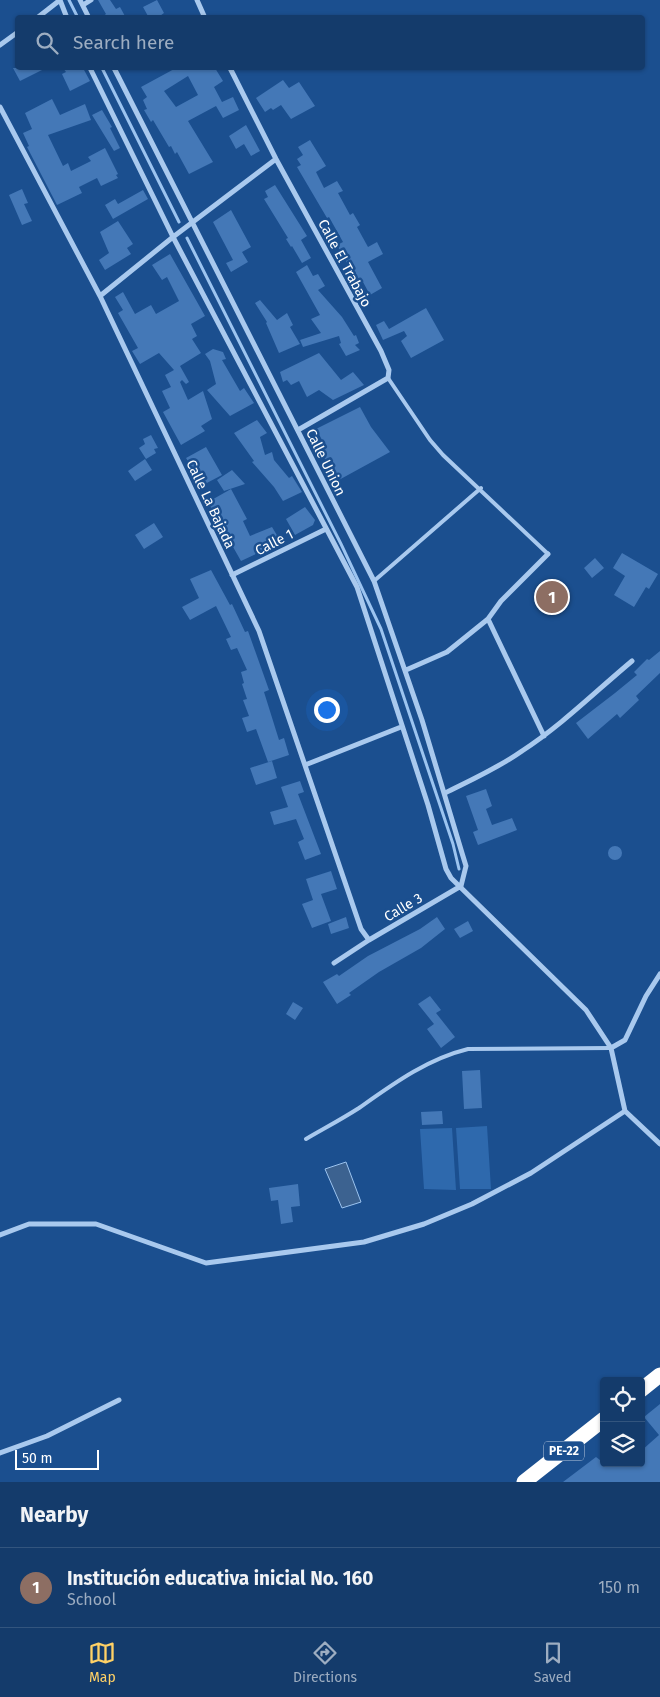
<!DOCTYPE html>
<html lang="en">
<head>
<meta charset="utf-8">
<style>
	:root { --surface:#143b6b; --page:#214673; --text:#f1f3f6; --muted:#9dadc1; --line:#33557e; --accent:#ffd166 }
	body { margin:0; font-family:"Fira Sans",sans-serif; background:var(--page); color:var(--text) }
	.controls { position:absolute; right:15px; bottom:15px; display:grid; overflow:hidden; border-radius:5px; box-shadow:0 1px 4px #0004 }
	.controls button { width:45px; height:45px; display:grid; place-items:center; padding:0; border:0; border-bottom:1px solid var(--line); background:var(--surface); color:var(--text); font:25px sans-serif }
	.scale { position:absolute; left:15px; bottom:12px; width:84px; box-sizing:border-box; padding-left:5px; border:2px solid #fff; border-top:0; font-size:14px; line-height:18px; white-space:nowrap; color:#fff; -webkit-text-stroke:4px #1b4f8f; paint-order:stroke }
	.you { position:absolute; left:326px; top:709px; width:18px; height:18px; margin:-12px; border:4px solid #fff; border-radius:50%; background:#1a73e8; box-shadow:0 0 0 8px #1a73e833 }
	.badge { display:grid; place-items:center; width:32px; height:32px; border-radius:50%; background:var(--accent); color:#fff; font-size:16px; font-weight:700 }
	.pin { position:absolute; translate:-50% -50%; border:2px solid #fff; box-shadow:0 1px 5px #0006 }
	.list { margin:0; padding:0; list-style:none }
	h2 { display:flex; justify-content:space-between; align-items:center; height:65px; margin:0; padding:0 20px; font-size:21px }
	h2 small { font-size:16px; font-weight:400; color:var(--muted) }
	.list li { display:grid; grid-template-columns:32px 1fr auto; gap:15px; align-items:center; box-sizing:border-box; height:80px; padding:0 20px; border-top:1px solid var(--line) }
	.list b { display:block; font-size:19px; white-space:nowrap }
	.list p { margin:0; font-size:16px; white-space:nowrap; color:var(--muted) }
	.list em { font-size:16px; font-style:normal; color:var(--muted) }
	.icon { flex:none; width:28px; height:28px; fill:none; stroke:currentColor; stroke-width:2; stroke-linecap:round; stroke-linejoin:round }
	.map { position:relative; flex:none; width:660px; height:1482px; overflow:hidden }
	.search { position:absolute; background:var(--surface); box-shadow:0 1px 4px #0004; left:15px; right:15px; top:15px; height:55px; display:flex; align-items:center; gap:12px; box-sizing:border-box; padding:0 18px; border-radius:5px; color:var(--muted); font-size:19px }
	.sheet { height:145px; background:var(--surface) }
	nav { display:flex; justify-content:space-around; align-items:center; box-sizing:border-box; height:70px; border-top:1px solid var(--line); background:var(--surface); font-size:14px; color:var(--muted) }
	nav a { display:grid; justify-items:center; gap:2px }
	nav .on { color:var(--accent) }
	.map>svg:first-child { display:block }
	.green { fill:#2e69ad }
	.water { fill:#3c6290; stroke:#9cc4f0 }
	.lines { fill:none; stroke-linecap:round; stroke-linejoin:round }
	.stream { stroke:#9cc4f0; stroke-width:3 }
	.building { fill:#4478b7; fill-rule:evenodd }
	.lane { stroke:#a9c9ee; stroke-width:4 }
	.street { stroke:#a9c9ee; stroke-width:5 }
	.highway { stroke:#fff; stroke-width:15 }
	.labels { text-anchor:middle; stroke-width:5; stroke-linejoin:round; paint-order:stroke }
	.shield { fill:#1b4f8f; stroke:#bbcadd; stroke-width:1 }
	.shield-label { font-size:12px; font-weight:bold; fill:#fff }
	.street-label { font-size:14px; fill:#fff; stroke:#1b4f8f }
</style>
</head>
<body>
<div class="map">
<svg width="660" height="1482" viewBox="0 0 660 1482">
	<rect width="100%" height="100%" fill="#1b4f8f"/>
	<path class="green" d="M487,1126L491,1189H460L456,1128Z
		M452,1128L456,1190L424,1189L420,1129Z"/>
	<path class="water" d="M346,1162L361,1202L342,1208L325,1169Z"/>
	<g class="lines">
		<path class="stream" d="M69,0L78,18
			M102,68L179,222
			M187,238L341,544L381,629L453,844L459,869"/>
	</g>
	<path class="building" d="M98,0H110L116,9L120,7L126,18H101L106,14Z
		M157,0L164,13L157,18H149L143,7Z
		M13,68H46L20,81Z
		M63,68H83L90,81L70,91L62,74L66,72Z
		M176,68H215L223,81L214,87L222,102L233,97L239,110L223,118L216,106L188,121L213,162L189,174L177,152L175,154L171,146L169,147L153,120L151,122L144,110L147,109L143,100L147,97L141,87ZM188,76L198,95L176,107L164,91Z
		M283,80L289,88L299,82L315,106L291,119L281,105L273,110L271,108L265,112L256,98Z
		M52,99L60,115L85,104L91,120L48,135L63,166L68,163L71,171L91,161L88,157L105,148L118,174L116,175L118,178L101,186L97,178L79,187L82,193L57,205L27,147L29,146L23,133L32,129L25,113Z
		M102,110L112,127L110,128L120,148L114,151L92,115Z
		M246,125L260,151L251,156L244,144L236,149L229,136Z
		M310,140L326,166L316,172L324,188L337,181L343,191L338,193L350,215L353,213L360,225L357,227L368,247L377,242L383,254L368,262L382,288L370,295L363,282L359,285L337,245L343,242L329,217L327,218L297,167L301,165L297,159L303,155L298,147Z
		M275,185L307,236L301,240L311,258L302,263L292,246L291,247L286,239L288,238L264,199L268,197L265,191Z
		M22,189L28,203L24,204L32,221L22,225L9,195Z
		M143,190L148,199L113,219L105,205L115,199L118,204Z
		M231,210L251,247L242,252L248,262L231,272L226,263L233,260L213,222Z
		M118,221L133,244L127,248L131,254L105,270L99,260L109,253L100,232Z
		M170,254L205,316L191,324L197,336L192,339L201,353L180,366L189,382L186,384L182,380L180,382L188,400L203,391L212,419L201,426L205,431L181,445L163,412L170,408L162,391L171,387L165,375L174,370L159,353L140,364L132,351L138,348L118,313L123,310L115,297L123,292L135,314L151,305L156,314L179,301L167,277L162,280L152,265Z
		M307,265L313,276L318,274L325,286L318,290L342,317L354,336L356,335L359,343L355,345L360,350L346,356L339,344L341,343L339,336L303,347L300,340L321,333L311,319L320,315L296,272Z
		M260,300L277,320L287,313L293,325L290,327L300,344L279,353L266,323L267,322L255,303Z
		M426,308L444,340L411,358L401,341L407,336L404,331L383,340L376,325L384,321L389,329Z
		M213,349L223,352L226,359L222,360L240,391L244,388L254,403L230,416L207,390L216,384L210,361L205,354Z
		M319,353L341,380L353,372L364,385L333,400L319,390L307,397L299,381L291,385L287,380L283,382L280,372Z
		M360,407L371,427L390,452L337,481L320,450L326,447L316,429Z
		M257,420L267,433L260,437L265,455L272,452L274,460L289,478L292,476L302,492L283,501L274,487L252,462L254,461L234,433Z
		M151,435L158,448L154,449L156,453L146,459L139,448L145,444L143,439Z
		M206,447L222,475L203,485L186,458Z
		M145,459L152,470L135,481L128,471Z
		M232,470L245,484L224,491L217,480Z
		M231,489L247,519L243,521L250,536L272,527L281,542L241,561L224,531L226,530L217,513L215,515L208,502Z
		M305,507L315,520L313,525L295,535L286,519Z
		M154,523L163,537L144,549L135,535Z
		M622,553L658,574L649,589L646,587L634,607L614,595L625,576L613,568Z
		M595,558L604,568L592,578L584,568Z
		M211,570L230,605L232,604L245,632L248,631L269,690L264,692L279,740L284,738L289,755L268,762L256,729L247,732L242,718L249,716L243,700L247,699L242,684L244,683L241,672L247,670L237,648L231,650L226,639L231,637L216,606L190,620L182,607L199,598L190,579Z
		M660,651V673L636,696L639,700L620,718L617,714L588,739L576,723L615,693L637,675L634,672L647,659L649,660Z
		M272,761L277,778L256,785L250,768Z
		M300,781L304,792L298,794L321,854L305,860L298,842L304,839L296,819L274,825L270,812L288,807L281,787Z
		M486,789L492,806L486,809L492,825L512,818L517,830L478,845L473,832L478,830L466,796Z
		M608 853a7 7 0 1 1 14 0a7 7 0 1 1-14 0Z
		M331,871L337,889L321,894L331,921L312,928L302,904L313,900L306,879Z
		M346,917L349,928L331,934L328,924Z
		M437,917L445,929L421,948L379,972L349,993L351,995L337,1004L323,982L337,974L339,976L368,956L420,929Z
		M468,921L473,931L460,938L454,929Z
		M430,996L441,1010L436,1013L455,1037L441,1048L427,1029L434,1024L418,1004Z
		M293,1002L303,1008L295,1020L286,1014Z
		M480,1070L482,1108L464,1109L462,1071Z
		M442,1111L443,1124L422,1125L421,1112Z
		M298,1184L300,1206L291,1207L293,1222L281,1224L278,1200L271,1201L269,1188Z
		M660,1404V1482H563L596,1457L604,1463H641V1451L659,1435L644,1417Z"/>
	<g class="lines">
		<path class="lane" d="M388,378L430,440L443,455L548,554
			M374,581L481,488
			M306,1139C323,1129 342,1119 359,1108C393,1084 427,1059 468,1049L611,1048"/>
		<path class="street" d="M60,0L67,18
			M80,0L89,18
			M197,0L205,18
			M83,5L91,0
			M37,18L60,0
			M0,45L18,32
			M90,68L173,237L357,587L428,805L446,869L451,878L586,1010L611,1048L625,1111L660,1144
			M114,68L374,581L422,720L462,853L466,866L461,886
			M230,68L276,159L381,351L389,370L388,378L298,430
			M0,107L100,296L259,631L361,929L369,940L461,886
			M100,296L173,237L276,159
			M232,575L326,529
			M406,670L447,652L488,619
			M544,736L488,619L501,601L548,554
			M305,765L401,727
			M445,793C471,780 498,768 522,751C562,725 596,691 632,661
			M334,963L369,940
			M611,1048L625,1040L646,996L660,974
			M0,1235L29,1224H96L206,1263L364,1242L424,1224L472,1204L531,1173L625,1111
			M0,1453L47,1436L119,1400"/>
		<path class="highway" d="M641,1390L660,1375
			M524,1482L604,1419"/>
	</g>
	<g class="labels">
		<rect class="shield" x="544" y="1441.5" width="40" height="19" rx="4"/>
		<g class="shield-label">
			<text x="564" y="1455">PE-22</text>
		</g>
		<g class="street-label">
			<text transform="translate(345 263) rotate(62)" y="5">Calle El Trabajo</text>
			<text transform="translate(326 462) rotate(64)" y="5">Calle Union</text>
			<text transform="translate(211 504) rotate(65)" y="5">Calle La Bajada</text>
			<text transform="translate(274 542) rotate(-27)" y="5">Calle 1</text>
			<text transform="translate(403 907) rotate(-31)" y="5">Calle 3</text>
		</g>
	</g>
</svg>
<div class="controls">
<button><svg class="icon" aria-label="locate" viewBox="0 0 24 24"><circle cx="12" cy="12" r="6"/><path d="M12 2v4M12 18v4M2 12h4M18 12h4"/></svg></button>
<button><svg class="icon" aria-label="layers" viewBox="0 0 24 24"><path d="M12 4l9 5-9 5-9-5zM3 14l9 5 9-5"/></svg></button>
</div>
<div class="scale">50 m</div>
<div class="you"></div>
<div class="pin badge" style="left:552px;top:597px;background:#8d6e63">1</div>
<div class="search"><svg class="icon" aria-label="search" viewBox="0 0 24 24"><circle cx="10" cy="10" r="6"/><path d="M15 15l6 6"/></svg>Search here</div>
</div>
<section class="sheet">
<h2>Nearby<small></small></h2>
<ul class="list">
<li><span class="badge" style="background:#8d6e63">1</span><div><b>Institución educativa inicial No. 160</b><p>School</p></div><em>150 m</em></li>
</ul>
</section>
<nav>
<a class="on"><svg class="icon" aria-label="map" viewBox="0 0 24 24"><path d="M3 6l6-2 6 2 6-2v14l-6 2-6-2-6 2zM9 4v14M15 6v14"/></svg>Map</a>
<a><svg class="icon" aria-label="directions" viewBox="0 0 24 24"><path d="M12 3l9 9-9 9-9-9zM9 14v-3h6M13 9l2 2-2 2"/></svg>Directions</a>
<a><svg class="icon" aria-label="saved" viewBox="0 0 24 24"><path d="M7 4h10v16l-5-4-5 4z"/></svg>Saved</a>
</nav>
</body>
</html>
